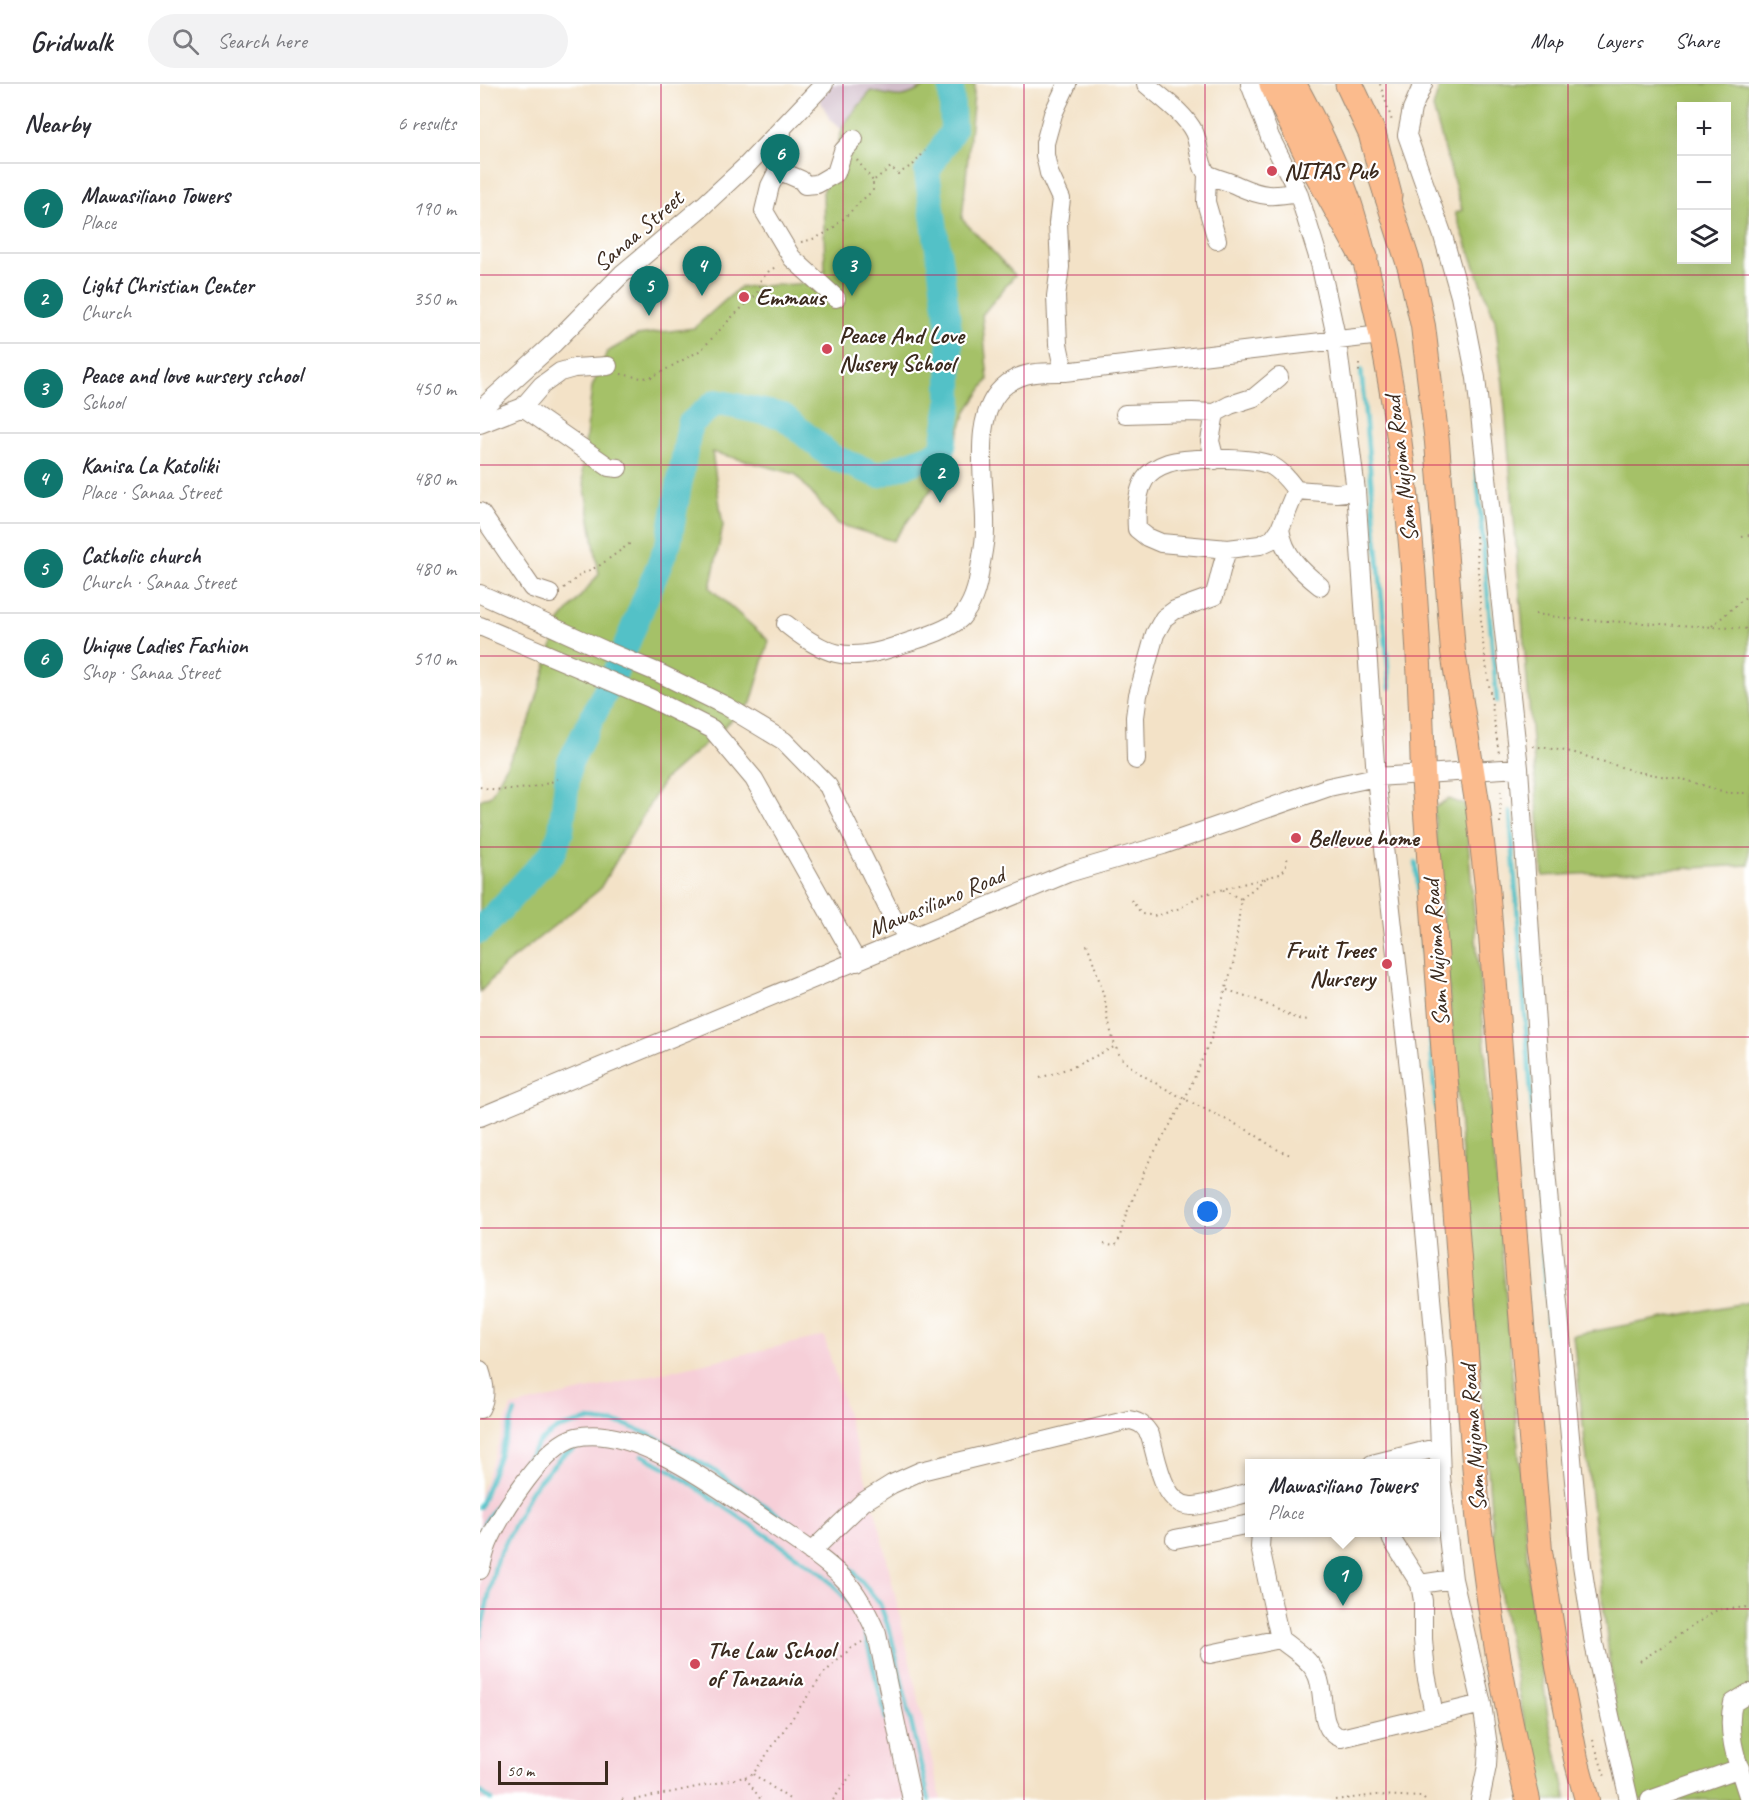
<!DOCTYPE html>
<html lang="en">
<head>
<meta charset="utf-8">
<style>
	:root { --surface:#fff; --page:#f2f2f3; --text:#2b2b33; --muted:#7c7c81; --line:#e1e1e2; --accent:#0f766e }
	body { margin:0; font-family:Caveat,sans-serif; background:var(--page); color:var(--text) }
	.controls { position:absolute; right:18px; top:18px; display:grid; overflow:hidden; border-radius:0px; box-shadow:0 6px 24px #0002 }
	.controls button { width:54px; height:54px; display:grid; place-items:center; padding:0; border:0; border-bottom:2px solid var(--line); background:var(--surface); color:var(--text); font:30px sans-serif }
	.scale { position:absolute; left:18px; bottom:15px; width:110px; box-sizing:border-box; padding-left:6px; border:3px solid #3b2a1e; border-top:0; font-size:16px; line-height:21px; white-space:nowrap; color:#3b2a1e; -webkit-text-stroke:4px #fff; paint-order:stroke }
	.you { position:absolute; left:728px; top:1128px; width:21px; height:21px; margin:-15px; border:4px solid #fff; border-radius:50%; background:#1a73e8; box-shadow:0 0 0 9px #1a73e833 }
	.badge { display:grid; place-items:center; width:39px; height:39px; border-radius:50%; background:var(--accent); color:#fff; font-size:20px; font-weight:700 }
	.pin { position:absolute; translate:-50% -50px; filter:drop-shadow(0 2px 3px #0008) }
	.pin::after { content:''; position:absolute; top:32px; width:21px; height:18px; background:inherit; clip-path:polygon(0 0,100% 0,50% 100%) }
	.popup { position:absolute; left:765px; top:1375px; width:195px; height:78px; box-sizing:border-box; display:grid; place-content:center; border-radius:0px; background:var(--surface); filter:drop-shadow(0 2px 4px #0005); font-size:20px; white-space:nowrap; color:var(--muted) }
	.popup b { font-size:22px; color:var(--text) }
	.popup::after { content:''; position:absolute; left:50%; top:100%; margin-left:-12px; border:12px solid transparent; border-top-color:var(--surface) }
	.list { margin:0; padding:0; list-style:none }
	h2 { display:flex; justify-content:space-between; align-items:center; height:78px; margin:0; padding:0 24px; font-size:26px }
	h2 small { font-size:20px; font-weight:400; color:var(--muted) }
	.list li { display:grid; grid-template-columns:39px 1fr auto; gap:18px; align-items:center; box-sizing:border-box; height:90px; padding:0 24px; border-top:2px solid var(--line) }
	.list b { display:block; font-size:22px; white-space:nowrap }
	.list p { margin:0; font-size:20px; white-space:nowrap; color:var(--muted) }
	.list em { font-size:20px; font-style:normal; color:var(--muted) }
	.icon { flex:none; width:33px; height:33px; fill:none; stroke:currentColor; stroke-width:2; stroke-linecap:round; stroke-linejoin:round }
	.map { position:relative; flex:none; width:1269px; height:1716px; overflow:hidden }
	header { display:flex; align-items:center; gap:36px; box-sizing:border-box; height:84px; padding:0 30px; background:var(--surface); border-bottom:2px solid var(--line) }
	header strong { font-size:28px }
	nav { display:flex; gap:33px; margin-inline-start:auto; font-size:21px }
	.search { width:420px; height:54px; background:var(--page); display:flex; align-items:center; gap:15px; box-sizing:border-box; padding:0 21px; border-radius:33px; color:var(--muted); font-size:22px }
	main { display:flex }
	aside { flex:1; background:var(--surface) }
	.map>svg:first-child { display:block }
	.built { fill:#f6cfd8 }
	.industrial { fill:#d1bdca }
	.green { fill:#a5c168; stroke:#707643; stroke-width:1.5; fill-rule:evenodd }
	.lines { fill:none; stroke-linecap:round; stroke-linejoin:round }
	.stream { stroke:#52c1c7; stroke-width:4.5 }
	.river { stroke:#52c1c7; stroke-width:26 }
	.minor-casing { stroke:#978672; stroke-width:20 }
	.major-casing { stroke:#978672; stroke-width:26 }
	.highway-casing { stroke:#978672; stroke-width:29 }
	.path { stroke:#978672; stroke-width:2; stroke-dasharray:1.5 4.5; stroke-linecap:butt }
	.minor { stroke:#fff; stroke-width:18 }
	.major { stroke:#fbbb8d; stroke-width:24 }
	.highway { stroke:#fbbb8d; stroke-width:27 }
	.grid { fill:none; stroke:#c2185b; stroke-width:1.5; stroke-opacity:0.55 }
	.poi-dot { fill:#d1495b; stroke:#fff; stroke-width:2 }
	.labels { text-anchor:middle; stroke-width:4.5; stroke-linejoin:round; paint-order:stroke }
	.poi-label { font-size:24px; font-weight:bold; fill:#3b2a1e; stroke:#fff; text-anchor:start }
	.street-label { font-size:24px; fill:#3b2a1e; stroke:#fff }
</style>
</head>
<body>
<header>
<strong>Gridwalk</strong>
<div class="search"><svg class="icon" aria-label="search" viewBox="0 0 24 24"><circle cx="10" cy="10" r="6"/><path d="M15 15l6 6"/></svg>Search here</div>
<nav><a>Map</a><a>Layers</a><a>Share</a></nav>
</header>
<main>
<aside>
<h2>Nearby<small>6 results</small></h2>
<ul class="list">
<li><span class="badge">1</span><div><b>Mawasiliano Towers</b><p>Place</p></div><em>190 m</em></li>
<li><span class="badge">2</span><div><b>Light Christian Center</b><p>Church</p></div><em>350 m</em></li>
<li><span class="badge">3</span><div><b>Peace and love nursery school</b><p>School</p></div><em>450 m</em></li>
<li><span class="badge">4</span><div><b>Kanisa La Katoliki</b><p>Place · Sanaa Street</p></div><em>480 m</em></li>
<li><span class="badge">5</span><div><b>Catholic church</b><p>Church · Sanaa Street</p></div><em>480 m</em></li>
<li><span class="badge">6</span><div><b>Unique Ladies Fashion</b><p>Shop · Sanaa Street</p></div><em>510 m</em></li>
</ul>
</aside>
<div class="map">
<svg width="1269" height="1716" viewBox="0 0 1269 1716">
	<rect width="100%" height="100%" fill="#fff"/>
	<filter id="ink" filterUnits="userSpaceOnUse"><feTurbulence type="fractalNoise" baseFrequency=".0167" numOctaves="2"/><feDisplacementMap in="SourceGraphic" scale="12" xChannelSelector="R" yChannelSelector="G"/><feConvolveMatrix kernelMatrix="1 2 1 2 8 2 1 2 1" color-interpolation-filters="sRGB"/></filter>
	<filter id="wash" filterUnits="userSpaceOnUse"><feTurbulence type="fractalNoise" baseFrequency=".008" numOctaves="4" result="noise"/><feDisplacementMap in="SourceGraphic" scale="24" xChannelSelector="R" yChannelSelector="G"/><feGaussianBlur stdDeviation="1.35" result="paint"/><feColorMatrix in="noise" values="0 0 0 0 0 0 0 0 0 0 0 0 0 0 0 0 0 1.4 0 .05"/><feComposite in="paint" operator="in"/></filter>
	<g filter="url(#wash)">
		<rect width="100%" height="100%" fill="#f3e2c7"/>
		<path class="built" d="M344,1252L400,1444L461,1716H0V1411L31,1323Z"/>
		<path class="industrial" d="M344,0H439L437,14L382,62L351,37L336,9Z"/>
		<path class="green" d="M449,0H495L482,135L535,191L502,231L508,296L486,328L470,373L453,403L413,457L358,440L315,390L232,368L243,442L230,504L289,557L271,619L184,696L119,806L25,881L0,908V716L11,711L49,639L80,537L119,490L102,387L112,303L127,268L157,251L214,244L260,203L337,199L345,186L343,106L364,40L391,7C420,14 424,16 449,0Z
			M960,0H1269V781L1063,792L1023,300L1015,236L975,129L982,126L953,24ZM1246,22V176H1202V22Z
			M969,715L985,721L1049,1494L1068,1632L1087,1716H1059L1016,1486L954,724Z
			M1269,1218V1716H1156L1137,1643L1093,1251Z"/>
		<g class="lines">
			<path class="stream" d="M881,286L910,604
				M996,379L1017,617
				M1030,728L1069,1254
				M936,779L956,1026
				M162,1371L192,1387L343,1490L368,1517L384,1545L406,1635
				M0,1423L35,1328
				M0,1450L5,1438L59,1358L77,1345L108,1336L143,1340L171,1351L233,1386L335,1456
				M344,1463L374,1488L400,1520L411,1551L449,1716
				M0,1552L16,1478L51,1406L83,1371L99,1361H128
				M0,1707L11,1716"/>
			<path class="river" d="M0,847L74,767L81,747L89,680L136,586L189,457L210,340L236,318L303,332L352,373L398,391L462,368L470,319V251L447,88L473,46L471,0"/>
		</g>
	</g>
	<g filter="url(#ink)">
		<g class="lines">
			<defs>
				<path id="minor" d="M666,0C682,14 704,29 714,48C720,61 718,78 727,90C737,95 748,97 758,102C783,113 792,113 818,108
					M770,0L790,53L818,108L840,179L857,257L876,407L896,693L936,1046L957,1281L961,1393L973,1495L1002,1620L1008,1662L1007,1682L1000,1716
					M943,0L932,25L927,51L963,152L980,212L996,294L1039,684L1065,1076L1101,1474L1114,1560L1149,1716
					M302,45L301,80L290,102L284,127L312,174L356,214
					M298,86L321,96L325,101L337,100L356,89L363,67L374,55
					M727,90L726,118L737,156
					M584,288L578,260L576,212L580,183L578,139L581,115L569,89L565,71V59L573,30L587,0
					M43,323L129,383L138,384
					M0,326L74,259L142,190L224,121L266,82L344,0
					M645,330L712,328L735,329
					M0,340L43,323L62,301L80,288L94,284L128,282
					M735,376L730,357L735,329L750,321L775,313L799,293
					M816,406C809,397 801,386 790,381C773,373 705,373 688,379C679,382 670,387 665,395C656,409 656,429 657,445L667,453L681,459L748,465L780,461L793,455L800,445L816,406L856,409L876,407
					M0,428L52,504L70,510
					M800,445C804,471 820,486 840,502
					M0,510L124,566L179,589L246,622L304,657L348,702L412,832L421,844L437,852
					M306,540C344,570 366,580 414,563C433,556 467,548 481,534C493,520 498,502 500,484C502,472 505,459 505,447C507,405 487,329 527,300C544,287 565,288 584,288L901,251
					M0,542L170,614L232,645L274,695L377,878
					M656,676L655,633L658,611L675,550L684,534L695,526L734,512C740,496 741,480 748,465
					M0,1033L588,789L683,761L849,703L896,693L1039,684
					M0,1286C5,1301 7,1312 0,1325
					M892,1380L960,1363
					M781,1448L780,1463L800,1555
					M910,1448L912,1456L940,1500L943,1517V1555L946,1590L954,1630
					M695,1455L770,1440
					M331,1468L383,1418L412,1400L441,1387L649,1336C660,1338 664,1341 670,1351C677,1373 682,1421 711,1422C726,1422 754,1412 770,1408
					M0,1486C3,1476 5,1465 10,1455C23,1427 65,1360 96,1353C154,1340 238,1404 284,1435C310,1453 338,1470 361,1492C377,1507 388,1530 397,1550L432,1716
					M940,1500L973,1495
					M730,1570L800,1555C812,1565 827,1573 835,1587C848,1607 835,1645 861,1654L1002,1620
					M1269,1609L1253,1619C1245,1651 1260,1685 1269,1715
					M1170,1716L1260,1684"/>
				<path id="major" d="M814,0C834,37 854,75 868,115C881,152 888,191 897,230C930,381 939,536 943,690L998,1431C1009,1527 1025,1622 1048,1716
					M901,94L930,184L943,242L957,358L973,568L998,724L1007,802L1060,1467L1078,1583L1096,1675L1107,1716"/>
				<path id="highway" d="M793,0L835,84L884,173
					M869,0L892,49L908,111"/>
			</defs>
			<use href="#minor" class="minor-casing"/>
			<use href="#major" class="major-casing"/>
			<use href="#highway" class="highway-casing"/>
			<path class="path" d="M900,0L912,37
				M377,76L393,97
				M321,158C358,151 366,127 393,107V97L411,83L418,90L434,80L445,67
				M879,280V292
				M141,290L161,294L172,293L221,266L251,234L277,210L280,197L290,186L298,182
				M996,452L1002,552L1019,670
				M1262,453L1269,451
				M84,504L103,489L119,482L152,458
				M1055,530L1092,535L1269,545
				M1232,542L1269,510
				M1053,662L1092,668L1157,688L1206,696L1248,709H1269
				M0,703C22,709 62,705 81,693
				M1020,739L1021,702
				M743,806L761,815
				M651,816L662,830L677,832L700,824L721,811L800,790L805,785L808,772
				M607,860C614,879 620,898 625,917C628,934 631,955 639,970C651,993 743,1033 769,1047C783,1055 796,1068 812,1071
				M747,906L775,915L818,935L831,936
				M560,994L595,982L636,962
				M624,1160L634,1162L638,1159L646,1131L667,1081L705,1015L731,955L754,877L761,815L786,794
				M1160,1577L1237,1526L1269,1523
				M1113,1656L1126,1696
				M273,1690L311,1716
				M265,1693L273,1690L344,1589L370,1565L382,1558
				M142,1715L143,1716
				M154,1716L265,1693L281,1716
				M353,1716L371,1691
				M855,1716L897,1711L942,1713L945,1716"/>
			<use href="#minor" class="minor"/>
			<use href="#major" class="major"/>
			<use href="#highway" class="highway"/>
		</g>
	</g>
	<path class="grid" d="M181,0V1716M363,0V1716M544,0V1716M725,0V1716M906,0V1716M1088,0V1716M0,191H1269M0,381H1269M0,572H1269M0,763H1269M0,953H1269M0,1144H1269M0,1335H1269M0,1525H1269"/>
	<g class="poi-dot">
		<circle cx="792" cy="87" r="6"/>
		<circle cx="264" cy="213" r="6"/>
		<circle cx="347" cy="265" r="6"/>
		<circle cx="816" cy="754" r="6"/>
		<circle cx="907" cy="880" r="6"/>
		<circle cx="215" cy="1580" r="6"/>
	</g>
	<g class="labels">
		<g class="poi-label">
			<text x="804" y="95">NITAS Pub</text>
			<text x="276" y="221">Emmaus</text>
			<text x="359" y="259">Peace And Love<tspan x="359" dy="28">Nusery School</tspan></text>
			<text x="828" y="762">Bellevue home</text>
			<text x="895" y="874" text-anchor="end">Fruit Trees<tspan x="895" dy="28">Nursery</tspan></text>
			<text x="227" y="1574">The Law School<tspan x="227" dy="28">of Tanzania</tspan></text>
		</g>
		<g class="street-label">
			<text transform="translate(158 147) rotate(-41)" y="8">Sanaa Street</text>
			<text transform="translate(921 385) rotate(-97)" y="8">Sam Nujoma Road</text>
			<text transform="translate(456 818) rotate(-23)" y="8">Mawasiliano Road</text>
			<text transform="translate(956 869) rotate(-94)" y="8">Sam Nujoma Road</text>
			<text transform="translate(993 1354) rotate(-94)" y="8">Sam Nujoma Road</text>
		</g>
	</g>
</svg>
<div class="controls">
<button>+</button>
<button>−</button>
<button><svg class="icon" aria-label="layers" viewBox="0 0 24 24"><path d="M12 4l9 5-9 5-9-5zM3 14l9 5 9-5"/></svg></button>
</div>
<div class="scale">50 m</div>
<div class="you"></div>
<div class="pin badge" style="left:863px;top:1522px">1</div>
<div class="popup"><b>Mawasiliano Towers</b>Place</div>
<div class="pin badge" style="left:460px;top:419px">2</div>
<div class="pin badge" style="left:372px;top:212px">3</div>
<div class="pin badge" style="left:222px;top:212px">4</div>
<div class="pin badge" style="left:169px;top:232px">5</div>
<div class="pin badge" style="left:300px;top:100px">6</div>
</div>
</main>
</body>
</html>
